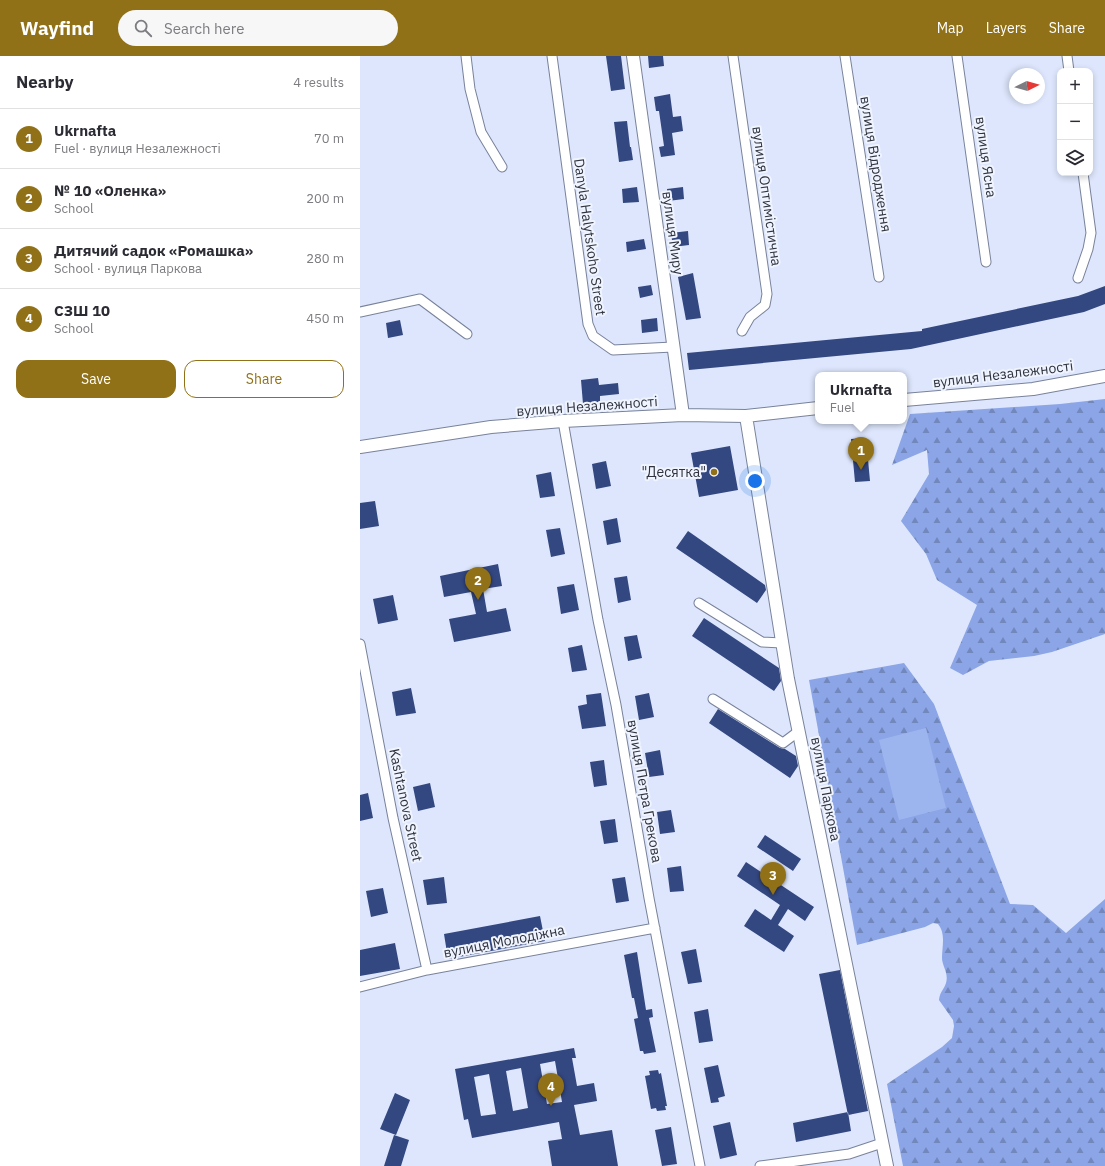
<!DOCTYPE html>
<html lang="en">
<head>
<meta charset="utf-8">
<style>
	:root { --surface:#fff; --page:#f7f7f7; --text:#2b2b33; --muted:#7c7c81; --line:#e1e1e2; --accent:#917117 }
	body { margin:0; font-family:"IBM Plex Sans",sans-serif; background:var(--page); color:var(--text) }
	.controls { position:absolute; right:12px; top:12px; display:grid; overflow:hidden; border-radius:8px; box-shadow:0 2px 6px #0003 }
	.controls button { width:36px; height:36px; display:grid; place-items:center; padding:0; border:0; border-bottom:1px solid var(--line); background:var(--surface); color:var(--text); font:20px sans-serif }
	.compass { position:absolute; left:649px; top:12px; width:36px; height:36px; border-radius:50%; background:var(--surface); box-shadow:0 2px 6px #0003; rotate:85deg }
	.you { position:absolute; left:395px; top:425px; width:14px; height:14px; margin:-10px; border:3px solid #fff; border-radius:50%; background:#1a73e8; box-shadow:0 0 0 6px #1a73e833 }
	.badge { display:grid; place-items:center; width:26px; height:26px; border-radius:50%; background:var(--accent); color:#fff; font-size:13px; font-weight:700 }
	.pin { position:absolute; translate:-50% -33px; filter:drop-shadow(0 1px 2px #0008) }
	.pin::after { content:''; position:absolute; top:21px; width:14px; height:12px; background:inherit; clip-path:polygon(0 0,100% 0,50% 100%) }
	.popup { position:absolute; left:455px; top:316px; width:92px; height:52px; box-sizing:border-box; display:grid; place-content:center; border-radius:8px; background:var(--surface); filter:drop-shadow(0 1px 3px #0005); font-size:13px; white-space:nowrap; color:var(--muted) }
	.popup b { font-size:15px; color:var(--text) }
	.popup::after { content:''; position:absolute; left:50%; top:100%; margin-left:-8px; border:8px solid transparent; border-top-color:var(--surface) }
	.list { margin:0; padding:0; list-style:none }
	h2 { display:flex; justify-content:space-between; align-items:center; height:52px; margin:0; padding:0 16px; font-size:17px }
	h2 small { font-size:13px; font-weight:400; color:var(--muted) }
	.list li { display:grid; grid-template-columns:26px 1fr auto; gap:12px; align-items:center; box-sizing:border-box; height:60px; padding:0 16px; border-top:1px solid var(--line) }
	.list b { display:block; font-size:15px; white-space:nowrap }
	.list p { margin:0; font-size:13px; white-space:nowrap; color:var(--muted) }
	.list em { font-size:13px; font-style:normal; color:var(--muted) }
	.actions { display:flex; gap:8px; padding:12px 16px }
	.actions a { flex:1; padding:9px 0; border:1px solid var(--accent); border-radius:12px; text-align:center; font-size:14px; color:var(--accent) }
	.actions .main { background:var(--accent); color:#fff }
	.icon { flex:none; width:22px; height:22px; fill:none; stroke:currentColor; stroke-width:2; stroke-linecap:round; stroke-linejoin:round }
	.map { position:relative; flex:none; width:745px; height:1110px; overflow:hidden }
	header { display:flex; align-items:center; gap:24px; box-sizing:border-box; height:56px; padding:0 20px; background:var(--accent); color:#fff }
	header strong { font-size:19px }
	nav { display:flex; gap:22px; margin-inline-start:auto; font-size:14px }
	.search { width:280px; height:36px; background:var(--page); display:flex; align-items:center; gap:10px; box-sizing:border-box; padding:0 14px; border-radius:22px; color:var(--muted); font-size:15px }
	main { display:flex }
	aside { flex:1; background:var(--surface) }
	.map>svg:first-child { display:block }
	.forest { fill:url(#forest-firs) }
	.park { fill:#9db5ef }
	.building { fill:#334781; fill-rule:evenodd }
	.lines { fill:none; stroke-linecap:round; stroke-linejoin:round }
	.street-casing { stroke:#78829a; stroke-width:11 }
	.secondary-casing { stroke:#78829a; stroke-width:14 }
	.street { stroke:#fff; stroke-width:9 }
	.secondary { stroke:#fff; stroke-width:12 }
	.poi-dot { fill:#917117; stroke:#eff4ff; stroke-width:1.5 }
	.labels { text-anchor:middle; stroke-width:4; stroke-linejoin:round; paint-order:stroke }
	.street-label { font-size:14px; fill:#2f333e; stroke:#eff4ff }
	.poi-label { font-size:14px; fill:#2f333e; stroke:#eff4ff; text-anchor:end }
</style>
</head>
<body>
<header>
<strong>Wayfind</strong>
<div class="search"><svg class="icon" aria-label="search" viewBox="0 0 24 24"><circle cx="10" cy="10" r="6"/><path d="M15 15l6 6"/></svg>Search here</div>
<nav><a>Map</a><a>Layers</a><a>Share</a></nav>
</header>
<main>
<aside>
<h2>Nearby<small>4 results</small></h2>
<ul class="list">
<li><span class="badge">1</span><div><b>Ukrnafta</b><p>Fuel · вулиця Незалежності</p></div><em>70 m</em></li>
<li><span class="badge">2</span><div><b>№ 10 «Оленка»</b><p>School</p></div><em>200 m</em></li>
<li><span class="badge">3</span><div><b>Дитячий садок «Ромашка»</b><p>School · вулиця Паркова</p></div><em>280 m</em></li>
<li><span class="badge">4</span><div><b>СЗШ 10</b><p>School</p></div><em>450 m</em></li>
</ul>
<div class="actions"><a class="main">Save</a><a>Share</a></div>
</aside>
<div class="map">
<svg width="745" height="1110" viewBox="0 0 745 1110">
	<defs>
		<pattern id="forest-firs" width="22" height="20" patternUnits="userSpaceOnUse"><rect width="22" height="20" fill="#8ba5e6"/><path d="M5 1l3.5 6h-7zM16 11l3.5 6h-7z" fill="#7287bc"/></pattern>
	</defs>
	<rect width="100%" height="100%" fill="#dde6fc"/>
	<path class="forest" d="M745,343V578L692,596L674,600L629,605L603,619L590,612L617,549L577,524L566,498L541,465L569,418L567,394L532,409L550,358L700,348Z
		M544,607L574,648L650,848L673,849L706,877L745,843V1110H543L527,1028L582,991L592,982L594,970L593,964L579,944C580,935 584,934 586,927C589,917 582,910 582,902C582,890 586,878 578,868L573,867L565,871L497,889L449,624Z"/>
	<path class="park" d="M566,672L586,752L539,764L519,684Z"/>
	<path class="building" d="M246,0H261L265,33L251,35Z
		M288,0H303L304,10L289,12Z
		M310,38L313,61L321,60L323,75L312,77L315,99L301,101L299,91L304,90L299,55H296L294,41Z
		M267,65L270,91H271L273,104L259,106L254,66Z
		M277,131L279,146L263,147L262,133Z
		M323,131L324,143L308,145L307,133Z
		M328,175L329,189L313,191L311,177Z
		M284,183L286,193L267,196L266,186Z
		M333,217L341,262L326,264L318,221Z
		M291,229L293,239L280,242L278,231Z
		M745,230V248L724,256L551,293L329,314L327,297L562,275V273L718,240Z
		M297,262L298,275L282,277L281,264Z
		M40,264L43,279L28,282L26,267Z
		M238,322L239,329L258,327L259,338L240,340V346L223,348L221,324Z
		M506,382L510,425L495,426L491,383Z
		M370,390L378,434L339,441L331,397Z
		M246,405L251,430L236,433L232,408Z
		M191,416L195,440L180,442L176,419Z
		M15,445L19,470L0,473V447Z
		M257,462L261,486L247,489L243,465Z
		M200,472L205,498L191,501L186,474Z
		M328,475L405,529L406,534L397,547L316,492Z
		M138,508L142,530L123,533L127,556L146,552L151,575L94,586L89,563L116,558L111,536L84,541L80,520Z
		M267,520L271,544L258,547L254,522Z
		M214,528L219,554L201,558L197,531Z
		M33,539L38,564L18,568L13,543Z
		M344,562L419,612L421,625L414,635L332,580Z
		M277,579L282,602L268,605L264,581Z
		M222,589L227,614L212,616L208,592Z
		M51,632L56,657L36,660L32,636Z
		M241,637L246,670L222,673L218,650L227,648L226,639Z
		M289,637L294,661L279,664L275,640Z
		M358,653L420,692L425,693L436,700L438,710L430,722L349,667Z
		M300,694L304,719L289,721L285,697Z
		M244,704L247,729L234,731L230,706Z
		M70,727L75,751L58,755L53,731Z
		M8,737L13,762L0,765V739Z
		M311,754L315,776L300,778L297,756Z
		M255,763L258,786L244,788L240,765Z
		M405,779L441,803L433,815L397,791Z
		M386,806L454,851L445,865L428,853L418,869L434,880L424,896L384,870L395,853L411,864L420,849L377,820Z
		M321,810L324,835L310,836L307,812Z
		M84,821L87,847L67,849L63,824Z
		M265,821L269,845L256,847L252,823Z
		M23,832L28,857L11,861L6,835Z
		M180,860L185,885L88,903L84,878Z
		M35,887L40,913L0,920V894Z
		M336,893L342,926L328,928L321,896Z
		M277,896L286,954L292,953L293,961L289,962L296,996L284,998L283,995H280L274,963L278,962L274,942H272L264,899Z
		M480,914L508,1055L488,1059L459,918Z
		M348,953L353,985L339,987L334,956Z
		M214,992L216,1002H212L217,1030L234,1027L237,1045L214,1049L220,1079L252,1074L258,1110H192L188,1085L202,1083L199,1066L112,1082L108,1063L104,1064L95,1013ZM195,1005L202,1046L187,1048L180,1008ZM161,1012L168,1052L153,1055L146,1015ZM129,1018L136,1058L121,1060L114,1021Z
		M358,1009L365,1040L358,1042L359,1046L351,1047L344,1012Z
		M298,1014L299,1018L301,1017L307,1050H305L306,1054L297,1055L296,1052L291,1053L285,1020L290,1019L289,1015Z
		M35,1037L50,1044L36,1079L20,1073Z
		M488,1056L491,1075L436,1086L433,1067Z
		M370,1066L377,1099L360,1103L353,1070Z
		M311,1071L317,1108L302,1110L295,1074Z
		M34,1079L49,1084L41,1110H24Z"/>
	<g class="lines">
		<defs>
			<path id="street" d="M106,0L110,33L121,76L142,111
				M192,0L228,268L233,280L253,294L313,291
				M373,0L407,238L405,249L390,261L382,275
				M485,0L519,221
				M597,0L626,206
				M707,0L709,15
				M718,222L728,193L731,177L723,117
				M0,256L60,243L107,278
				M203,365L238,564L256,649L289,842L340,1110
				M339,547L402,586L422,587
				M0,588L33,762L67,914
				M353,643L423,687L439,675
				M0,931L67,914L295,872
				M400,1110L489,1098L522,1087"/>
			<path id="secondary" d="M273,0L323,359
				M544,344L673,333L745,320
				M386,360L428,623L527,1110
				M0,391L131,371L203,365L323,359L386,360L458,352"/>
		</defs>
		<use href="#street" class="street-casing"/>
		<use href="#secondary" class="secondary-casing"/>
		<use href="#street" class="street"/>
		<use href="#secondary" class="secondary"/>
	</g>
	<circle class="poi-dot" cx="354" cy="416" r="4"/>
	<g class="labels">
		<g class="street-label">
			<text transform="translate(626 101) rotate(82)" y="5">вулиця Ясна</text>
			<text transform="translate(516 108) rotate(81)" y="5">вулиця Відродження</text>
			<text transform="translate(407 140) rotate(82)" y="5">вулиця Оптимістична</text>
			<text transform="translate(313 177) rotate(82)" y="5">вулиця Миру</text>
			<text transform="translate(230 181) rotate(82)" y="5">Danyla Halytskoho Street</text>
			<text transform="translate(643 318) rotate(-7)" y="5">вулиця Незалежності</text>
			<text transform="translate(227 350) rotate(-4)" y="5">вулиця Незалежності</text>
			<text transform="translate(466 733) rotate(79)" y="5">вулиця Паркова</text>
			<text transform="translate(285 735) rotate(80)" y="5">вулиця Петра Грекова</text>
			<text transform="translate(46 749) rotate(78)" y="5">Kashtanova Street</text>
			<text transform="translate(144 885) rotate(-11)" y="5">вулиця Молодіжна</text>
		</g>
		<g class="poi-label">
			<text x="346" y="421">"Десятка"</text>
		</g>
	</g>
</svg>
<div class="controls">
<button>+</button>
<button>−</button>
<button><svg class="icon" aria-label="layers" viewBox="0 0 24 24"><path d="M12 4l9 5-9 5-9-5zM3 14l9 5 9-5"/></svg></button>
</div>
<svg class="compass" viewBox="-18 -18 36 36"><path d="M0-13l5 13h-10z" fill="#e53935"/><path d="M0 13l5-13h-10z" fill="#7c7c81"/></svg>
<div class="you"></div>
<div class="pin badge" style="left:501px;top:414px">1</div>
<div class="popup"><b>Ukrnafta</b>Fuel</div>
<div class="pin badge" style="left:118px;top:544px">2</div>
<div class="pin badge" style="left:413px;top:839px">3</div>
<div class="pin badge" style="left:191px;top:1050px">4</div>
</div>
</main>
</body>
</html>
